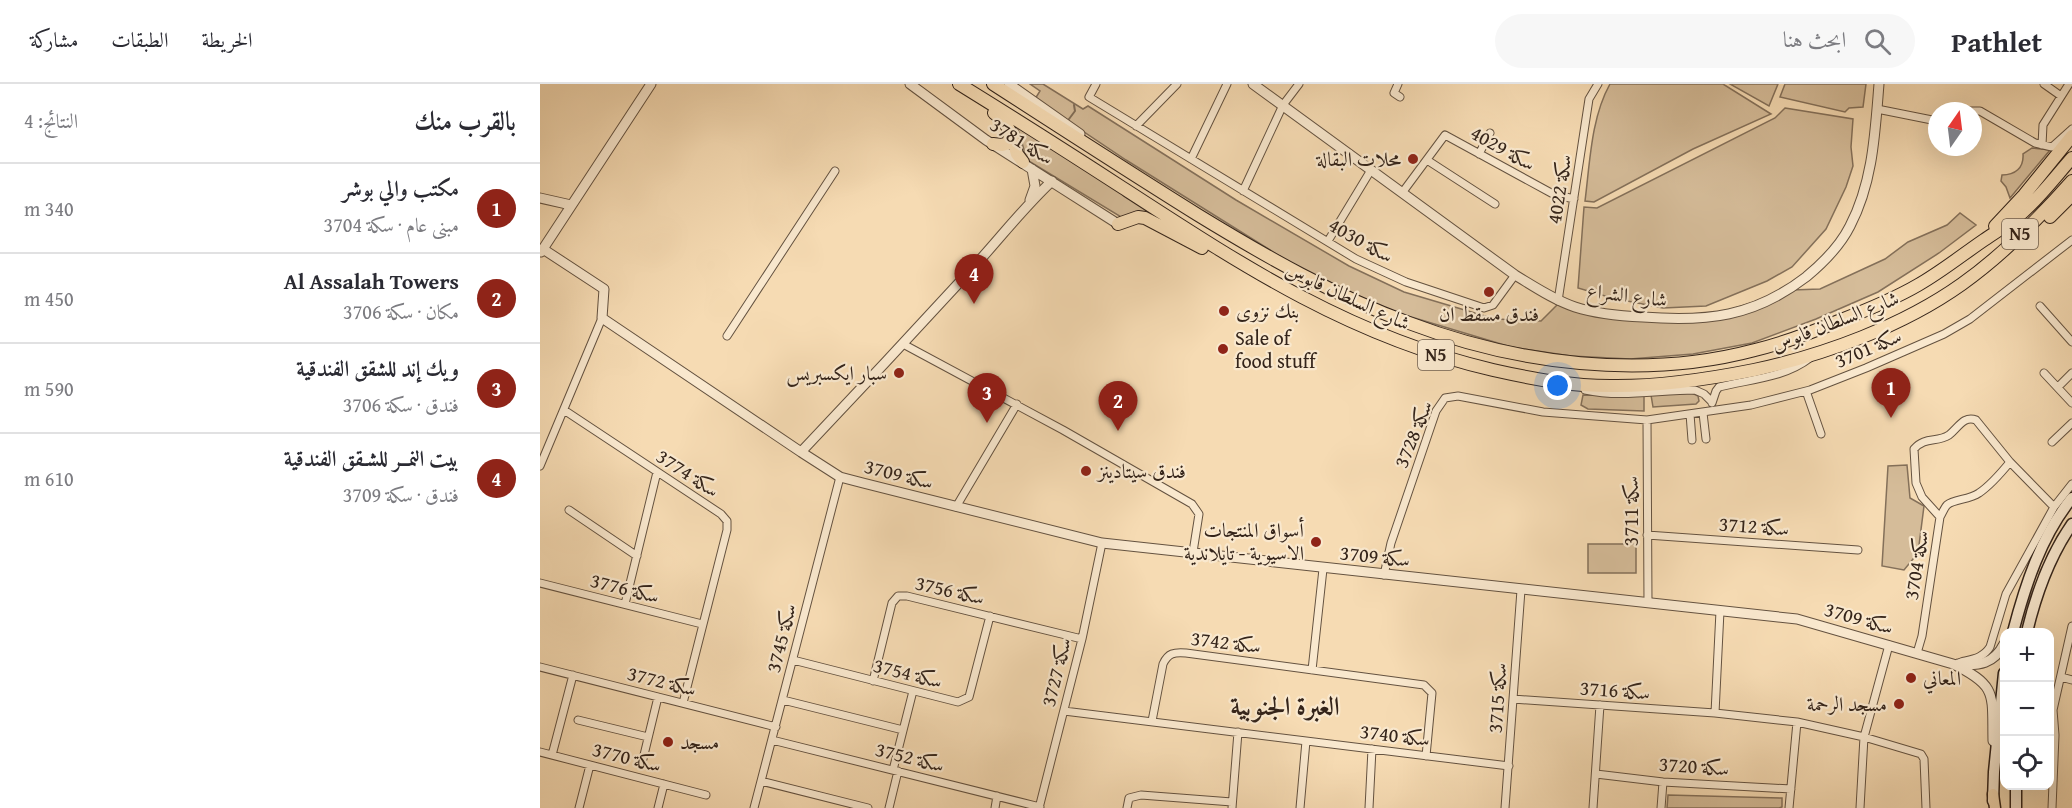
<!DOCTYPE html>
<html lang="ar">
<head>
<meta charset="utf-8">
<style>
	:root { --surface:#fff; --page:#f7f7f7; --text:#2b2b33; --muted:#7c7c81; --line:#e1e1e2; --accent:#8f2418 }
	body { margin:0; font-family:"Gentium Book Plus",Amiri,serif; background:var(--page); color:var(--text); direction:rtl }
	.controls { position:absolute; right:18px; bottom:18px; display:grid; overflow:hidden; border-radius:12px; box-shadow:0 6px 24px #0002 }
	.controls button { width:54px; height:54px; display:grid; place-items:center; padding:0; border:0; border-bottom:2px solid var(--line); background:var(--surface); color:var(--text); font:30px sans-serif }
	.compass { position:absolute; left:1388px; top:18px; width:54px; height:54px; border-radius:50%; background:var(--surface); box-shadow:0 6px 24px #0002; rotate:14deg }
	.you { position:absolute; left:1018px; top:302px; width:21px; height:21px; margin:-15px; border:4px solid #fff; border-radius:50%; background:#1a73e8; box-shadow:0 0 0 9px #1a73e833 }
	.badge { display:grid; place-items:center; width:39px; height:39px; border-radius:50%; background:var(--accent); color:#fff; font-size:20px; font-weight:700 }
	.pin { position:absolute; translate:-50% -50px; filter:drop-shadow(0 2px 3px #0008) }
	.pin::after { content:''; position:absolute; top:32px; width:21px; height:18px; background:inherit; clip-path:polygon(0 0,100% 0,50% 100%) }
	.list { margin:0; padding:0; list-style:none }
	h2 { display:flex; justify-content:space-between; align-items:center; height:78px; margin:0; padding:0 24px; font-size:26px }
	h2 small { font-size:20px; font-weight:400; color:var(--muted) }
	.list li { display:grid; grid-template-columns:39px 1fr auto; gap:18px; align-items:center; box-sizing:border-box; height:90px; padding:0 24px; border-top:2px solid var(--line) }
	.list b { display:block; font-size:22px; white-space:nowrap }
	.list p { margin:0; font-size:20px; white-space:nowrap; color:var(--muted) }
	.list em { font-size:20px; font-style:normal; color:var(--muted) }
	.icon { flex:none; width:33px; height:33px; fill:none; stroke:currentColor; stroke-width:2; stroke-linecap:round; stroke-linejoin:round }
	.map { position:relative; flex:none; width:1532px; height:724px; overflow:hidden; direction:ltr }
	header { display:flex; align-items:center; gap:36px; box-sizing:border-box; height:84px; padding:0 30px; background:var(--surface); border-bottom:2px solid var(--line) }
	header strong { font-size:28px }
	nav { display:flex; gap:33px; margin-inline-start:auto; font-size:21px }
	.search { width:420px; height:54px; background:var(--page); display:flex; align-items:center; gap:15px; box-sizing:border-box; padding:0 21px; border-radius:33px; color:var(--muted); font-size:22px }
	main { display:flex }
	aside { flex:1; background:var(--surface) }
	.map>svg:first-child { display:block }
	.green { fill:#d5bc99; stroke:#84705a; stroke-width:1.5 }
	.lines { fill:none; stroke-linecap:round; stroke-linejoin:round }
	.stream { stroke:#816d57; stroke-width:2 }
	.minor-casing { stroke:#645240; stroke-width:9 }
	.tertiary-casing { stroke:#645240; stroke-width:11 }
	.secondary-casing { stroke:#34241a; stroke-width:13 }
	.primary-casing { stroke:#34241a; stroke-width:13 }
	.trunk-casing { stroke:#34241a; stroke-width:14 }
	.minor { stroke:#f9e8ce; stroke-width:7 }
	.tertiary { stroke:#f9e8ce; stroke-width:9 }
	.secondary { stroke:#f9e8ce; stroke-width:10 }
	.primary { stroke:#f6dbb3; stroke-width:10 }
	.trunk { stroke:#f6dbb3; stroke-width:12 }
	.poi-dot { fill:#8f2418; stroke:#f9e8ce; stroke-width:2 }
	.labels { text-anchor:middle; stroke-width:4.5; stroke-linejoin:round; paint-order:stroke }
	.shield { fill:#f9e8ce; stroke:#6f5f50; stroke-width:1.5 }
	.shield-label { font-size:18px; font-weight:bold; fill:#34241a }
	.street-label { font-size:20px; fill:#34241a; stroke:#f9e8ce }
	.poi-label { font-size:20px; fill:#34241a; stroke:#f9e8ce; text-anchor:start }
	.district-label { font-size:26px; font-weight:bold; fill:#34241a; stroke:#f9e8ce }
</style>
</head>
<body>
<header>
<strong>Pathlet</strong>
<div class="search"><svg class="icon" aria-label="search" viewBox="0 0 24 24"><circle cx="10" cy="10" r="6"/><path d="M15 15l6 6"/></svg>ابحث هنا</div>
<nav><a>الخريطة</a><a>الطبقات</a><a>مشاركة</a></nav>
</header>
<main>
<div class="map">
<svg width="1532" height="724" viewBox="0 0 1532 724">
	<rect width="100%" height="100%" fill="#f6dbb3"/>
	<filter id="stains"><feTurbulence type="fractalNoise" baseFrequency=".00333" numOctaves="4"/><feColorMatrix values="0 0 0 0 .2 0 0 0 0 .09 0 0 0 0 .02 0 0 0 .5 -.17"/></filter>
	<radialGradient id="worn" r=".72"><stop offset=".6" stop-color="#630" stop-opacity="0"/><stop offset="1" stop-color="#630" stop-opacity=".3"/></radialGradient>
	<path class="green" d="M490,0H503L543,25L548,22L696,116L809,182L864,208L955,235L1001,237L1018,220L1151,238L1252,206L1280,205L1345,175L1368,158L1407,141L1420,129L1436,141L1399,169L1338,208L1276,235L1212,259L1153,270L1090,275L1031,272L971,263L848,226L754,181L586,76L495,15L500,7Z
		M1070,0H1183L1231,30L1153,65L1054,118L1045,117C1050,78 1051,34 1070,0Z
		M1190,0H1238L1229,22Z
		M1245,0H1326L1323,23L1309,24L1305,28L1240,13Z
		M1245,24L1313,35L1311,63L1313,82L1306,103L1286,145L1252,183L1227,197L1166,222L1123,224L1072,214L1038,204L1044,123L1057,124L1235,34Z
		M477,42L610,127L581,133L487,76Z
		M1492,64L1510,66L1470,114L1466,103L1461,97L1462,91C1475,91 1484,84 1483,70Z
		M1152,309L1158,312L1159,317L1156,320L1113,323L1111,311Z
		M1043,311L1104,312V327L1048,325L1041,321Z
		M1367,381L1370,414L1384,422L1378,469L1364,486L1342,482L1348,382Z
		M1048,460H1096V489H1048Z
		M1128,711L1242,714V723L1239,724H1127Z"/>
	<g class="lines">
		<path class="stream" d="M529,35L535,27L534,21"/>
		<defs>
			<path id="minor" d="M556,0L549,13L816,175L866,198L944,224L953,221L975,191
				M858,0L854,9L860,13
				M1504,0L1521,12
				M1337,25L1397,37
				M1429,27H1440L1495,59L1512,63L1532,45
				M596,42L637,0
				M1502,61L1503,41L1529,0
				M939,70L950,49
				M651,75L687,0
				M887,76L955,120
				M703,107L743,21L759,0
				M862,109L905,51L1013,110L1034,115
				M788,157L831,86
				M1018,217L1049,15L1058,0
				M1500,222L1532,258
				M187,252L295,87
				M363,260L523,346L652,420L659,430L653,468
				M1504,289L1532,319
				M1518,303L1532,289
				M1045,306C1081,314 1118,306 1155,306L1164,310L1172,318
				M1266,307L1281,350
				M1172,319L1176,307L1179,303C1211,295 1244,294 1270,274
				M24,326L181,430L187,437V446L143,619
				M1163,329L1166,355
				M1150,330L1152,356
				M1107,336L1108,519
				M1512,358L1532,339
				M0,382L62,234
				M416,423L477,320
				M29,426L97,472
				M1400,433L1382,413L1376,399L1374,365C1385,352 1397,359 1409,351C1418,344 1424,331 1436,336L1470,378L1514,423
				M1107,451L1318,466
				M844,491L851,459L896,327L905,314L918,312L1003,328L1107,336L1211,321L1270,306L1326,284L1404,250L1430,235L1532,156
				M0,499L162,540
				M85,520L117,388
				M1377,569L1382,552L1400,433C1402,430 1404,424 1407,421C1414,415 1429,416 1439,409C1451,401 1461,389 1470,378
				M253,576L418,618L429,613L450,532
				M1421,578C1433,575 1443,574 1450,563L1466,510L1514,423L1532,400
				M0,583L236,643
				M772,586L783,485
				M1521,593L1532,596
				M333,597L352,519L358,512H367L542,555
				M973,615L1175,629L1257,638L1324,653L1381,670L1384,675L1386,724
				M243,616L363,646
				M524,627L969,682
				M1175,629L1180,527
				M38,636L108,653
				M612,637L623,580C628,569 634,568 646,569L884,601L892,609L886,672
				M232,656L500,723
				M0,668L166,711
				M12,671L33,591
				M103,675L118,613
				M353,686L373,607
				M1056,690L1123,698L1251,705
				M221,697L328,724
				M39,724L50,681
				M118,724L124,700
				M214,724L300,393
				M349,724L358,687
				M455,724L457,712
				M499,724L542,555L562,459
				M587,724L589,714L601,711L692,718
				M692,724L698,648
				M760,724L766,657
				M829,724L832,665
				M965,724L981,506
				M1053,724L1060,621
				M1121,724L1123,698
				M1249,724L1257,638
				M1320,724L1324,653L1349,561
				M1512,724L1515,651L1513,626L1532,542"/>
			<path id="tertiary" d="M370,0L446,56L578,140
				M469,0L540,50
				M713,0L975,191C995,203 1014,216 1035,223C1057,230 1080,232 1103,233C1167,238 1214,233 1266,193C1283,179 1300,162 1310,142C1333,98 1335,49 1339,0
				M0,114L31,121
				M490,116L495,102L492,85
				M3,165L64,205L62,234L261,368L300,393L323,399L562,459L1257,535L1413,580C1458,602 1452,610 1453,657
				M1,168L111,0
				M261,368C317,309 373,249 429,188C457,158 482,125 512,97
				M1418,580C1439,582 1454,580 1464,560"/>
			<path id="secondary" d="M1473,548C1485,502 1501,452 1532,414
				M1487,548C1496,510 1509,473 1532,440
				M1453,717L1454,688L1464,589
				M1476,724V702"/>
			<path id="primary" d="M1453,710L1455,724"/>
			<path id="trunk" d="M419,0C474,34 529,69 583,104C703,182 811,253 953,286C993,295 1035,303 1077,302C1123,302 1169,295 1214,286C1284,271 1363,242 1422,200C1460,173 1501,132 1532,97
				M453,0C521,44 589,88 658,131C725,172 795,212 869,239C977,280 1102,296 1215,266C1244,259 1273,248 1301,236C1327,226 1354,215 1378,201C1401,188 1422,171 1444,156C1457,147 1471,139 1483,128C1501,112 1516,92 1532,74
				M471,49L477,70L483,78
				M453,60L462,61L468,59L471,49L463,36L454,29
				M1510,133L1532,111
				M578,140L598,133L605,134L662,164
				M1455,142L1484,111L1532,52"/>
		</defs>
		<use href="#minor" class="minor-casing"/>
		<use href="#tertiary" class="tertiary-casing"/>
		<use href="#secondary" class="secondary-casing"/>
		<use href="#primary" class="primary-casing"/>
		<use href="#trunk" class="trunk-casing"/>
		<use href="#minor" class="minor"/>
		<use href="#tertiary" class="tertiary"/>
		<use href="#secondary" class="secondary"/>
		<use href="#primary" class="primary"/>
		<use href="#trunk" class="trunk"/>
	</g>
	<g class="poi-dot">
		<circle cx="873" cy="75" r="6"/>
		<circle cx="949" cy="208" r="6"/>
		<circle cx="684" cy="227" r="6"/>
		<circle cx="683" cy="265" r="6"/>
		<circle cx="359" cy="289" r="6"/>
		<circle cx="546" cy="387" r="6"/>
		<circle cx="776" cy="458" r="6"/>
		<circle cx="1371" cy="594" r="6"/>
		<circle cx="1359" cy="620" r="6"/>
		<circle cx="128" cy="658" r="6"/>
	</g>
	<g class="labels">
		<g class="shield">
			<rect x="1462" y="135" width="36" height="30" rx="4.5"/>
			<rect x="878" y="256" width="36" height="30" rx="4.5"/>
		</g>
		<g class="shield-label">
			<text x="1480" y="156">N5</text>
			<text x="896" y="277">N5</text>
		</g>
		<g class="street-label">
			<text transform="translate(482 57) rotate(32)" y="7">سكة 3781</text>
			<text transform="translate(963 64) rotate(29)" y="7">سكة 4029</text>
			<text transform="translate(1019 105) rotate(-81)" y="7">سكة 4022</text>
			<text transform="translate(821 156) rotate(29)" y="7">سكة 4030</text>
			<text transform="translate(1087 211) rotate(7)" y="7">شارع الشراع</text>
			<text transform="translate(808 212) rotate(25)" y="7">شارع السلطان قابوس</text>
			<text transform="translate(1295 237) rotate(-21)" y="7">شارع السلطان قابوس</text>
			<text transform="translate(1328 264) rotate(-23)" y="7">سكة 3701</text>
			<text transform="translate(873 350) rotate(-68)" y="7">سكة 3728</text>
			<text transform="translate(148 389) rotate(33)" y="7">سكة 3774</text>
			<text transform="translate(359 390) rotate(14)" y="7">سكة 3709</text>
			<text transform="translate(1091 427) rotate(-90)" y="7">سكة 3711</text>
			<text transform="translate(1214 442) rotate(4)" y="7">سكة 3712</text>
			<text transform="translate(835 472) rotate(6)" y="7">سكة 3709</text>
			<text transform="translate(1376 481) rotate(-81)" y="7">سكة 3704</text>
			<text transform="translate(85 504) rotate(14)" y="7">سكة 3776</text>
			<text transform="translate(410 506) rotate(13)" y="7">سكة 3756</text>
			<text transform="translate(1319 534) rotate(16)" y="7">سكة 3709</text>
			<text transform="translate(241 554) rotate(-76)" y="7">سكة 3745</text>
			<text transform="translate(686 558) rotate(7)" y="7">سكة 3742</text>
			<text transform="translate(516 588) rotate(-76)" y="7">سكة 3727</text>
			<text transform="translate(368 589) rotate(14)" y="7">سكة 3754</text>
			<text transform="translate(122 597) rotate(14)" y="7">سكة 3772</text>
			<text transform="translate(1075 606) rotate(4)" y="7">سكة 3716</text>
			<text transform="translate(957 614) rotate(-86)" y="7">سكة 3715</text>
			<text transform="translate(855 651) rotate(7)" y="7">سكة 3740</text>
			<text transform="translate(87 673) rotate(14)" y="7">سكة 3770</text>
			<text transform="translate(370 673) rotate(14)" y="7">سكة 3752</text>
			<text transform="translate(1154 682) rotate(4)" y="7">سكة 3720</text>
		</g>
		<g class="poi-label">
			<text x="861" y="82" text-anchor="end">محلات البقالة</text>
			<text x="696" y="234">بنك نزوى</text>
			<text x="949" y="237" text-anchor="middle">فندق مسقط ان</text>
			<text x="695" y="261">Sale of<tspan x="695" dy="23">food stuff</tspan></text>
			<text x="347" y="296" text-anchor="end">سبار ايكسبريس</text>
			<text x="558" y="394">فندق سيتادينز</text>
			<text x="764" y="453" text-anchor="end">أسواق المنتجات<tspan x="764" dy="23">الاسيوية - تايلاندية</tspan></text>
			<text x="1383" y="601">المعاني</text>
			<text x="1347" y="627" text-anchor="end">مسجد الرحمة</text>
			<text x="140" y="665">مسجد</text>
		</g>
		<g class="district-label">
			<text x="745" y="631">الغبرة الجنوبية</text>
		</g>
	</g>
	<rect width="100%" height="100%" filter="url(#stains)"/>
	<rect width="100%" height="100%" fill="url(#worn)"/>
</svg>
<div class="controls">
<button>+</button>
<button>−</button>
<button><svg class="icon" aria-label="locate" viewBox="0 0 24 24"><circle cx="12" cy="12" r="6"/><path d="M12 2v4M12 18v4M2 12h4M18 12h4"/></svg></button>
</div>
<svg class="compass" viewBox="-18 -18 36 36"><path d="M0-13l5 13h-10z" fill="#e53935"/><path d="M0 13l5-13h-10z" fill="#7c7c81"/></svg>
<div class="you"></div>
<div class="pin badge" style="left:1351px;top:334px">1</div>
<div class="pin badge" style="left:578px;top:347px">2</div>
<div class="pin badge" style="left:447px;top:339px">3</div>
<div class="pin badge" style="left:434px;top:220px">4</div>
</div>
<aside>
<h2>بالقرب منك<small>النتائج: 4</small></h2>
<ul class="list">
<li><span class="badge">1</span><div><b>مكتب والي بوشر</b><p>مبنى عام · سكة 3704</p></div><em>340 m</em></li>
<li><span class="badge">2</span><div><b>Al Assalah Towers</b><p>مكان · سكة 3706</p></div><em>450 m</em></li>
<li><span class="badge">3</span><div><b>ويك إند للشقق الفندقية</b><p>فندق · سكة 3706</p></div><em>590 m</em></li>
<li><span class="badge">4</span><div><b>بيت النمــر للشـقق الفندقية</b><p>فندق · سكة 3709</p></div><em>610 m</em></li>
</ul>
</aside>
</main>
</body>
</html>
